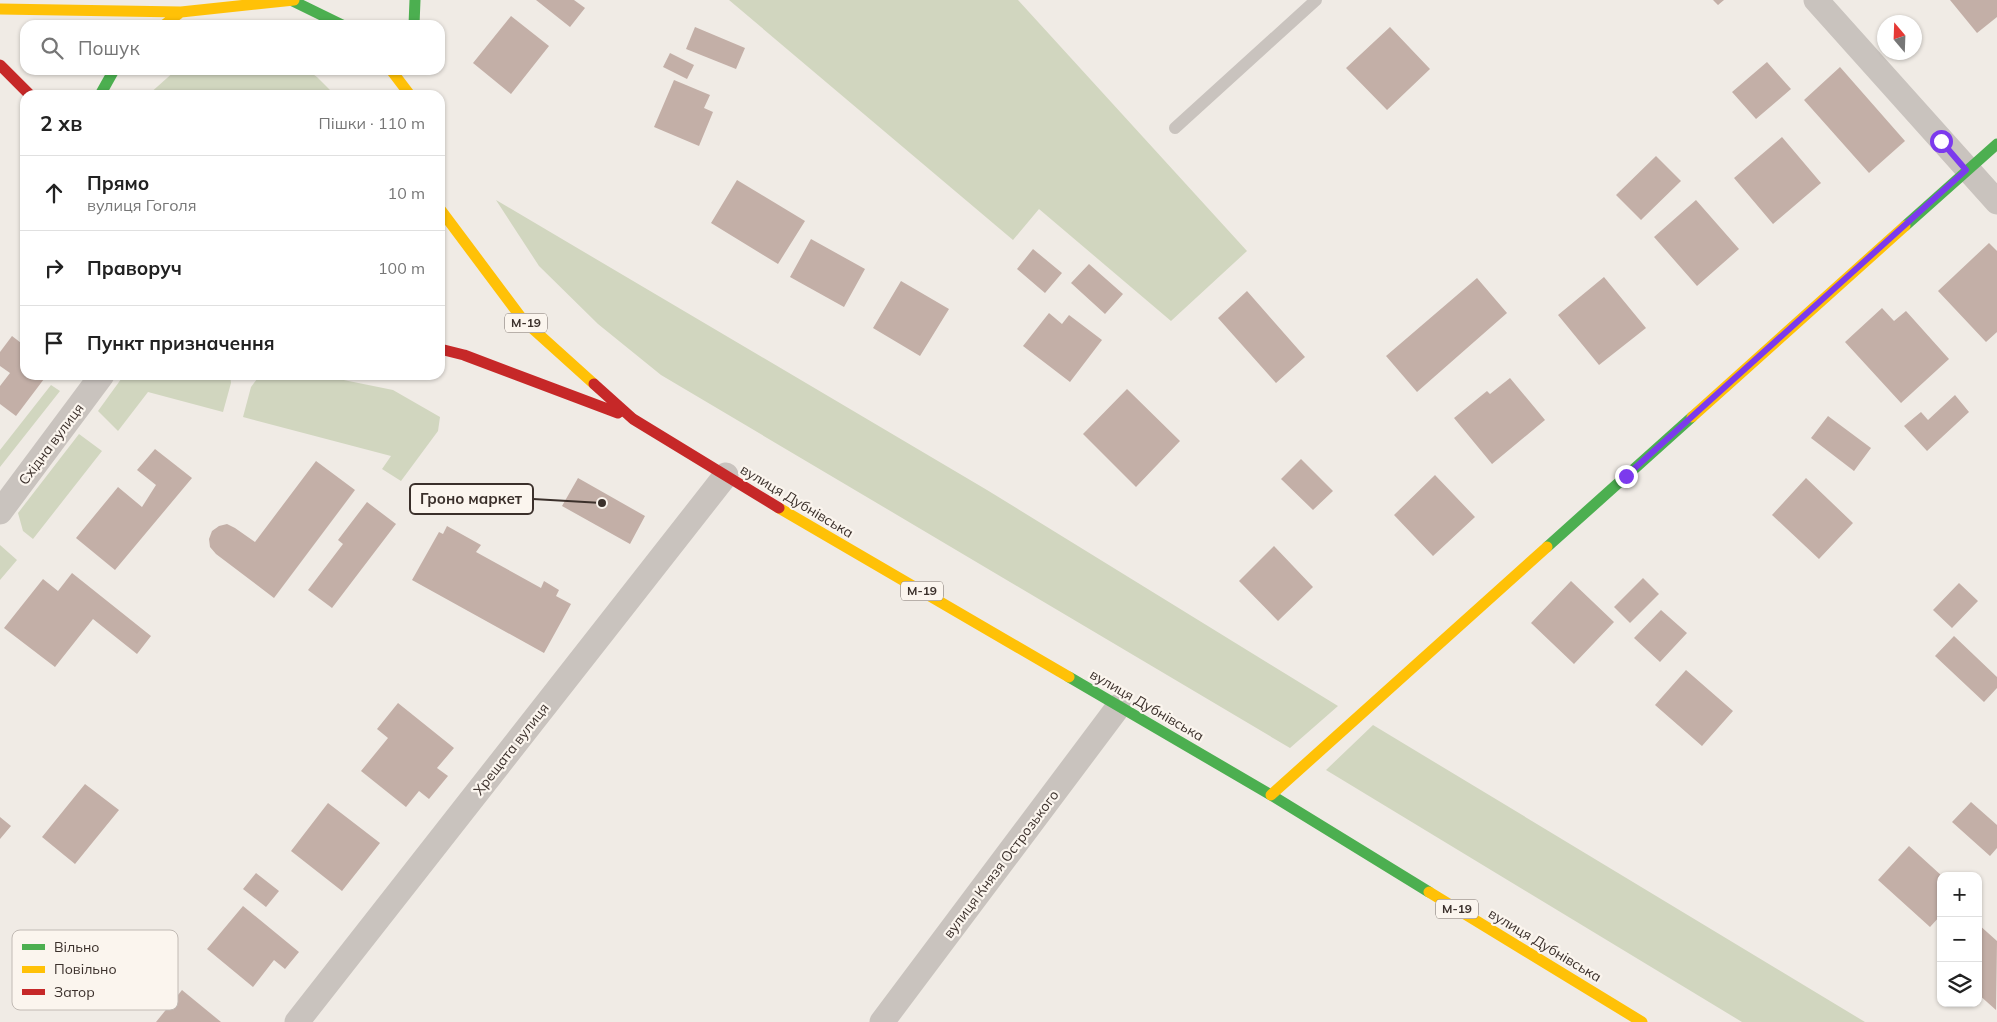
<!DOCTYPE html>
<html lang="uk">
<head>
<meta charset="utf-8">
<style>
	:root { --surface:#fff; --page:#f6f6f6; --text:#222; --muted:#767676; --line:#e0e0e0 }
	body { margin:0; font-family:Mulish,sans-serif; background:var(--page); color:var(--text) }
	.controls { position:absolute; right:15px; bottom:15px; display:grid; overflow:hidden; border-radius:10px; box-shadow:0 1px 4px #0004 }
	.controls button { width:45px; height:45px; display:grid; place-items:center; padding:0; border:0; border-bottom:1px solid var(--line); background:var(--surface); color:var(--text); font:25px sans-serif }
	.compass { position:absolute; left:1877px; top:15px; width:45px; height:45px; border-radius:50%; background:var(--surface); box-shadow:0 1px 4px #0004; rotate:341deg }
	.stop { position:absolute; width:15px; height:15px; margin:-11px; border:4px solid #7c3aed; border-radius:50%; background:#fff }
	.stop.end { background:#7c3aed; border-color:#fff; box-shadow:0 1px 5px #0008 }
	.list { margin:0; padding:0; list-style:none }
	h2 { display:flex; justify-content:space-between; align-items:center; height:65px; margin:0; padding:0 20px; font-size:21px }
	h2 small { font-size:16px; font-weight:400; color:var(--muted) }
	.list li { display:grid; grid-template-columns:32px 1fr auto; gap:15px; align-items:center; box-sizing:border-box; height:75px; padding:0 20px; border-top:1px solid var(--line) }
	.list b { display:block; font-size:19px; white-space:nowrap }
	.list p { margin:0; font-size:16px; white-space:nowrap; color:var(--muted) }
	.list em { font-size:16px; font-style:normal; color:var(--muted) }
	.icon { flex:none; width:28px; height:28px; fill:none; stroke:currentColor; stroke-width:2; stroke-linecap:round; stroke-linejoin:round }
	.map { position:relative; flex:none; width:1997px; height:1022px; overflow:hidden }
	.search { position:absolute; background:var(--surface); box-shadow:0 1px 4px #0004; left:20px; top:20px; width:425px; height:55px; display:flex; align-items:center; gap:12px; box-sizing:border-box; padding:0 18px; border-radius:15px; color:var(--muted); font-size:19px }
	.panel { position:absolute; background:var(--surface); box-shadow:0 1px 4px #0004; left:20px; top:90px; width:425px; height:290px; border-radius:15px }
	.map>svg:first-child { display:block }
	.green { fill:#d1d6bf }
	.building { fill:#c3afa7 }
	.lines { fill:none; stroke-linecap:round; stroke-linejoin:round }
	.lane { stroke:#c9c3be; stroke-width:12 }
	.street { stroke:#c9c3be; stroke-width:25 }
	.fast { stroke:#4caf50; stroke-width:11 }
	.slow { stroke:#ffc107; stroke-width:11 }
	.jam { stroke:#c62828; stroke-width:11 }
	.route { stroke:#7c3aed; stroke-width:6 }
	.labels { text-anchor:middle; stroke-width:4.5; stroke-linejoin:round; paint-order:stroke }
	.shield { fill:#fbf5ee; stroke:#756b66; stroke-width:1 }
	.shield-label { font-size:12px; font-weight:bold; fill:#3b302b }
	.street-label { font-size:14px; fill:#3b302b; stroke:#fbf5ee }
	.key { fill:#fbf5ee; stroke:#c1bab4; stroke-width:1 }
	.key-label { font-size:14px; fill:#3b302b }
	.leader { fill:none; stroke:#3b302b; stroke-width:2 }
	.callout-dot { fill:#3b302b; stroke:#fbf5ee; stroke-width:2 }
	.callout { fill:#fbf5ee; stroke:#3b302b; stroke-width:2 }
	.callout-label { font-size:15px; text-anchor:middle; font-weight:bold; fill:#3b302b }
</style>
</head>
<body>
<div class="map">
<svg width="1997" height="1022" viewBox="0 0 1997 1022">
	<rect width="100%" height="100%" fill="#f0ebe5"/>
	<path class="green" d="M729,0H1018L1247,251L1171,321L1039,209L1013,240Z
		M176,70H307L317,77L335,95H148Z
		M496,200L987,490L1338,706L1290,748L661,375L598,324L539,266Z
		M124,375H230L231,383L223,412L148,392L118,431L98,411Z
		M260,375H319L393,390L440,417L438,431L401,481L382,469L391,456L243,417L251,387Z
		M51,385L60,391L0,467V450Z
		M79,434L102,451L33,539L23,531L18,513Z
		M0,545L17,560L0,580Z
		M1373,725L1865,1022H1742L1326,770Z"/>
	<path class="building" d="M536,0H574L585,8L570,27Z
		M1713,0H1724L1718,5Z
		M1950,0H1997V17L1977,33Z
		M511,16L549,46L511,94L473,63Z
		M695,27L745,48L736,69L686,49Z
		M1390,27L1430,69L1387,110L1346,68Z
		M670,53L694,65L687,79L663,67Z
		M1767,62L1791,89L1756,119L1732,92Z
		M1840,67L1905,141L1869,173L1804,100Z
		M674,80L710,95L704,108L713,112L699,146L654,127Z
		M1782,137L1821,183L1773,224L1734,178Z
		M1656,156L1681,181L1641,220L1616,195Z
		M737,180L805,221L778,264L711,223Z
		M1696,200L1739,249L1697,286L1654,237Z
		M811,239L865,269L844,307L790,277Z
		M1989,243L1997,251V332L1986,342L1938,291Z
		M1033,249L1062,273L1045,293L1017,269Z
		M1089,264L1123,294L1105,314L1071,283Z
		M1604,277L1646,328L1599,365L1558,315Z
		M1477,278L1507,313L1417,392L1386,356Z
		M901,281L949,309L920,356L873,328Z
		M1247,291L1305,357L1276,383L1218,318Z
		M1882,308L1894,321L1906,311L1949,359L1901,403L1845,342Z
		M1049,313L1062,324L1069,315L1102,340L1070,382L1023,346Z
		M12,336L25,346V375H47L16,416L0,404V386L10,373L0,366V352Z
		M1510,378L1545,420L1492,464L1454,418L1487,391L1490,394Z
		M1127,389L1180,441L1136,487L1083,434Z
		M1955,395L1969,412L1927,451L1904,426L1921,412L1928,420Z
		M1828,416L1871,448L1854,471L1811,438Z
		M155,449L192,478L115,570L76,538L118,487L142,507L156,485L137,470Z
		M1301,459L1333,491L1313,510L1281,479Z
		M316,461L355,490L274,598L216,554L210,547L209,539L212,531L219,526L227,524L235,528L255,542Z
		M1435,475L1475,517L1433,556L1394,515Z
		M578,478L645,516L630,544L562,506Z
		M1806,478L1853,523L1819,559L1772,515Z
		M367,502L396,524L332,608L308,590L343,544L338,540Z
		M447,526L481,545L476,552L541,588L544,581L559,590L556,596L571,604L544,653L412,580L439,532L443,534Z
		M1274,546L1313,587L1278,621L1239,581Z
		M72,573L151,636L137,654L93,619L55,667L4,628L43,579L58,591Z
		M1643,578L1659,594L1630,623L1614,607Z
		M1571,581L1614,622L1574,664L1531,623Z
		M1959,583L1978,601L1952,628L1933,610Z
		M1661,610L1687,633L1660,662L1634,638Z
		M1954,636L1997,677V688L1984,702L1935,656Z
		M1686,670L1733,711L1702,746L1655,705Z
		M398,703L454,748L437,768L448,776L429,799L419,791L406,807L361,771L388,738L377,729Z
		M85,784L119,810L75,864L42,837Z
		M1971,802L1997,825V848L1990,856L1952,822Z
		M328,803L380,843L342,891L291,851Z
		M0,817L11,826L0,839Z
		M1909,846L1942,876H1941V915L1930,927L1878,880Z
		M256,873L279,891L266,907L243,889Z
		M243,906L299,952L285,969L274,960L253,987L207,949Z
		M1978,924L1997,941L1996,1010L1978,994Z
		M182,990L221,1022H156Z"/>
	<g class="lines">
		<path class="lane" d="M1175,128L1316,0"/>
		<path class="street" d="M1816,0L1997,202
			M0,512L102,375
			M297,1022L726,475
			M882,1022L1119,706"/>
		<path class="fast" d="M293,1L342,25
			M414,25L415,0
			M100,95L114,70
			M1905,226L1997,144
			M1547,547L1692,417
			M1069,677L1271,795L1429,892"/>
		<path class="slow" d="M0,9L181,12
			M164,25L181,12L294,0
			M391,70L410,95
			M440,209L523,320L594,384
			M1692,417L1905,226
			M779,508L1069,677
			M1271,795L1547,547
			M1429,892L1642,1022"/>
		<path class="jam" d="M0,65L30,95
			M440,349L464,355L618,413
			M594,384L633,419L779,508"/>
	</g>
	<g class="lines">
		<path class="route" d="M1626,476L1966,170L1941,141"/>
	</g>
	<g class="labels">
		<g class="shield">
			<rect x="505" y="313.5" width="42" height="19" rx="4"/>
			<rect x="901" y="581.5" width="42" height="19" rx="4"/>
			<rect x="1436" y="899.5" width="42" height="19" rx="4"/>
		</g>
		<g class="shield-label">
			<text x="526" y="327">М-19</text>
			<text x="922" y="595">М-19</text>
			<text x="1457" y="913">М-19</text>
		</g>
		<g class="street-label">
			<text transform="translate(51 444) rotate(-53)" y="5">Східна вулиця</text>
			<text transform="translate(797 501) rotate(31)" y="5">вулиця Дубнівська</text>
			<text transform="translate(1147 705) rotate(30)" y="5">вулиця Дубнівська</text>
			<text transform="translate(511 749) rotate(-52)" y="5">Хрещата вулиця</text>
			<text transform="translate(1001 864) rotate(-53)" y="5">вулиця Князя Острозького</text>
			<text transform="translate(1545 945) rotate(31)" y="5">вулиця Дубнівська</text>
		</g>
	</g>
	<rect x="12" y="930" width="166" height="80" rx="8" class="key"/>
	<rect x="22" y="944" width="23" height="6" fill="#4caf50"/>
	<rect x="22" y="966" width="23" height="7" fill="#ffc107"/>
	<rect x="22" y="989" width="23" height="6" fill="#c62828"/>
	<g class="key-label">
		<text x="54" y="952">Вільно</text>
		<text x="54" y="974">Повільно</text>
		<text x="54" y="997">Затор</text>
	</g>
	<path class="leader" d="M602 503L533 499"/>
	<circle class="callout-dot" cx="602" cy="503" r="5"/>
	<rect class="callout" x="410" y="484" width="123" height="30" rx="5"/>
	<g class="callout-label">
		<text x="471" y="504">Гроно маркет</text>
	</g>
</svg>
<div class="controls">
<button>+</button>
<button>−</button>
<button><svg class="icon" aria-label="layers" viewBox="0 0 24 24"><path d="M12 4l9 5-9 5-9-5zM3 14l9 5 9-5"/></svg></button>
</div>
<svg class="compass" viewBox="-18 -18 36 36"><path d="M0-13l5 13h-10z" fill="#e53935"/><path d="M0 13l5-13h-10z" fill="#767676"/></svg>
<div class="stop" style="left:1941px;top:141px"></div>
<div class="stop end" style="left:1626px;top:476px"></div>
<div class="search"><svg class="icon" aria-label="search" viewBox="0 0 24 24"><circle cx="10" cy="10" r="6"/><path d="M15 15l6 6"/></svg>Пошук</div>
<section class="panel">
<h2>2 хв<small>Пішки · 110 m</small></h2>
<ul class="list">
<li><svg class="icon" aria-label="ahead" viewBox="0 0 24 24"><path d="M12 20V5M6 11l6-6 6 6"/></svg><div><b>Прямо</b><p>вулиця Гоголя</p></div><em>10 m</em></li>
<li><svg class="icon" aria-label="right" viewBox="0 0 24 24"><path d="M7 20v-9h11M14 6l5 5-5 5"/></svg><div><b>Праворуч</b></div><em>100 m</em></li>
<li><svg class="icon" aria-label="arrive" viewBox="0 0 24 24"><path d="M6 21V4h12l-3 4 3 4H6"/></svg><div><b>Пункт призначення</b></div></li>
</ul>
</section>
</div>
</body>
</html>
